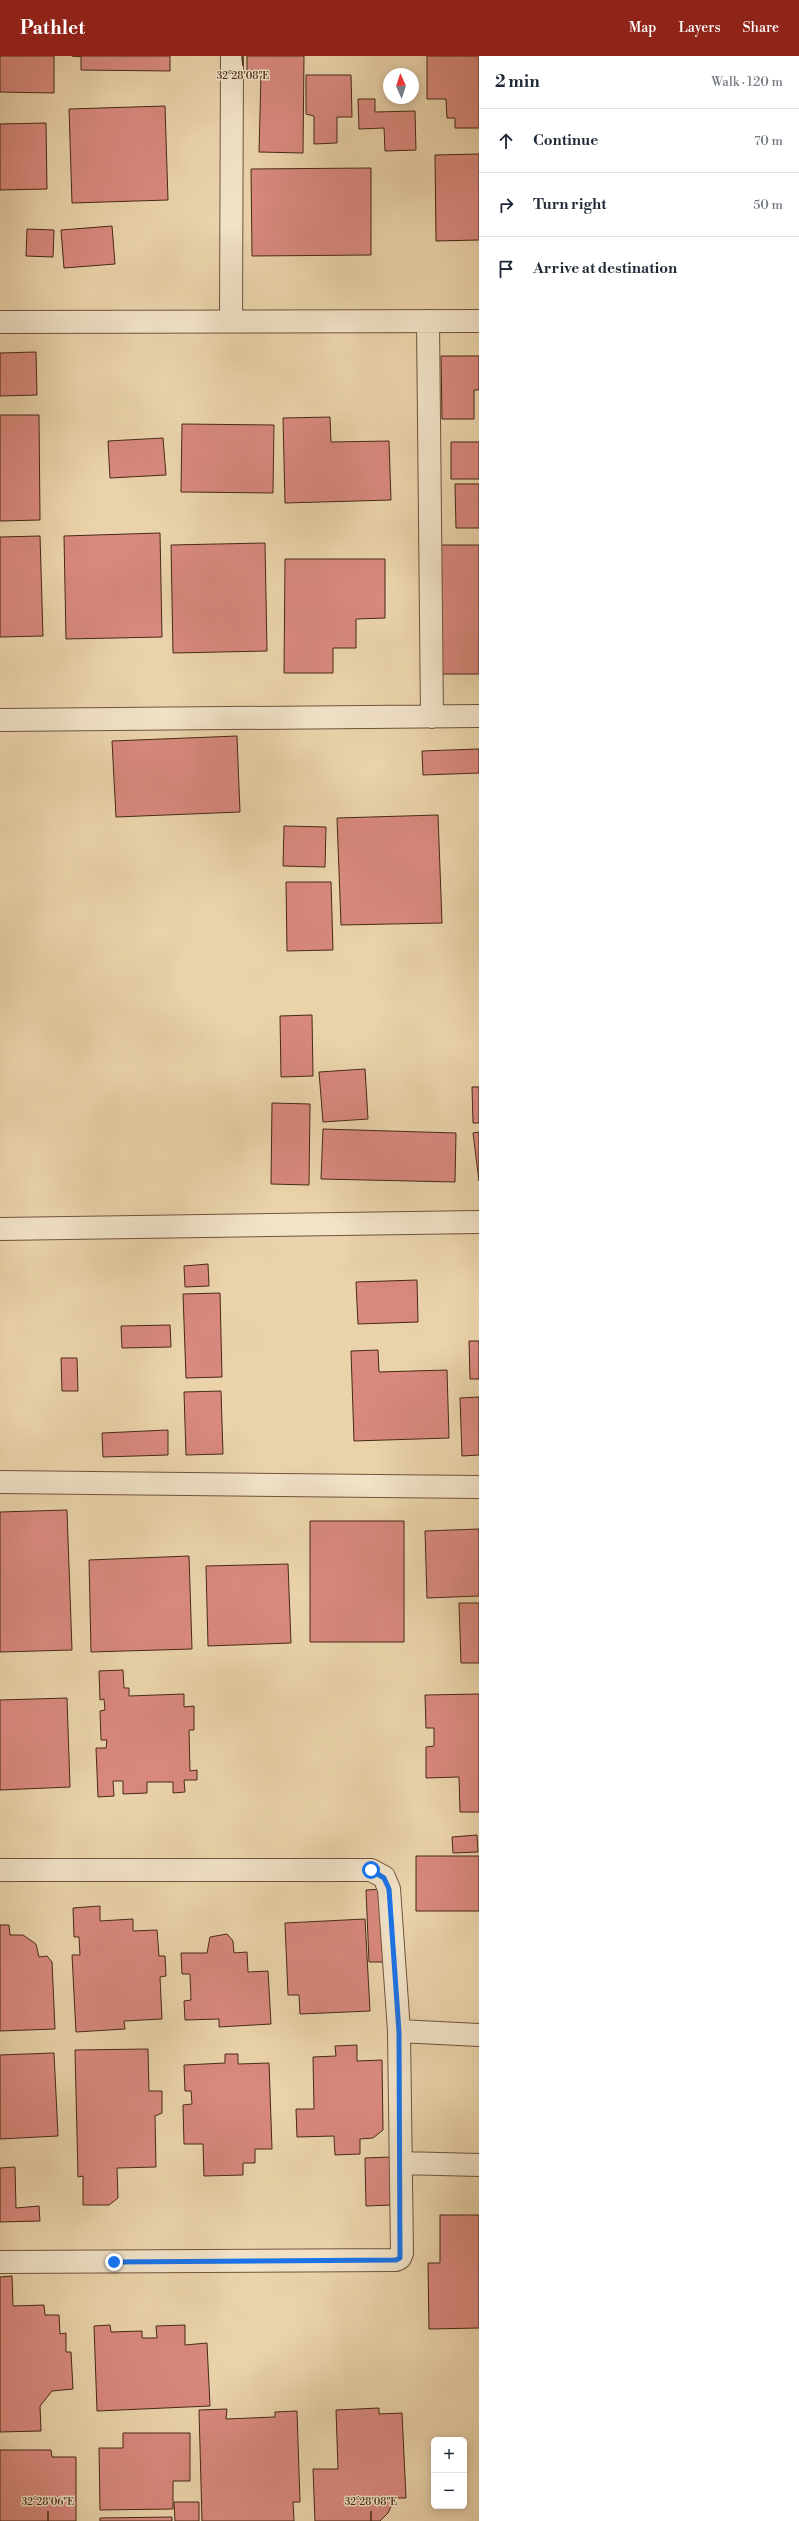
<!DOCTYPE html>
<html lang="en">
<head>
<meta charset="utf-8">
<style>
	:root { --surface:#fff; --page:#f6f6f7; --text:#1f2937; --muted:#747a83; --line:#e0e1e3; --accent:#8f2418 }
	body { margin:0; font-family:"Libre Bodoni",serif; background:var(--page); color:var(--text) }
	.controls { position:absolute; right:12px; bottom:12px; display:grid; overflow:hidden; border-radius:6px; box-shadow:0 2px 10px #0003 }
	.controls button { width:36px; height:36px; display:grid; place-items:center; padding:0; border:0; border-bottom:1px solid var(--line); background:var(--surface); color:var(--text); font:20px sans-serif }
	.compass { position:absolute; left:383px; top:12px; width:36px; height:36px; border-radius:50%; background:var(--surface); box-shadow:0 2px 10px #0003; rotate:357deg }
	.stop { position:absolute; width:12px; height:12px; margin:-9px; border:3px solid #1a73e8; border-radius:50%; background:#fff }
	.stop.end { background:#1a73e8; border-color:#fff; box-shadow:0 1px 4px #0008 }
	.list { margin:0; padding:0; list-style:none }
	h2 { display:flex; justify-content:space-between; align-items:center; height:52px; margin:0; padding:0 16px; font-size:17px }
	h2 small { font-size:13px; font-weight:400; color:var(--muted) }
	.list li { display:grid; grid-template-columns:26px 1fr auto; gap:12px; align-items:center; box-sizing:border-box; height:64px; padding:0 16px; border-top:1px solid var(--line) }
	.list b { display:block; font-size:15px; white-space:nowrap }
	.list em { font-size:13px; font-style:normal; color:var(--muted) }
	.icon { flex:none; width:22px; height:22px; fill:none; stroke:currentColor; stroke-width:2; stroke-linecap:round; stroke-linejoin:round }
	.map { position:relative; flex:none; width:479px; height:2465px; overflow:hidden }
	header { display:flex; align-items:center; gap:24px; box-sizing:border-box; height:56px; padding:0 20px; background:var(--accent); color:#fff }
	header strong { font-size:19px }
	nav { display:flex; gap:22px; margin-inline-start:auto; font-size:14px }
	main { display:flex }
	aside { flex:1; background:var(--surface) }
	.map>svg:first-child { display:block }
	.building { fill:#d9897e; stroke:#472916 }
	.lines { fill:none; stroke-linecap:round; stroke-linejoin:round }
	.minor-casing { stroke:#70543b; stroke-width:24 }
	.minor { stroke:#f1e2c8; stroke-width:22 }
	.route { stroke:#1a73e8; stroke-width:5 }
	.ticks { fill:none; stroke:#472916; stroke-width:1.5 }
	.ticks-label { font-size:10px; text-anchor:middle; fill:#472916; stroke:#f1e2c8; stroke-width:3; stroke-linejoin:round; paint-order:stroke }
</style>
</head>
<body>
<header>
<strong>Pathlet</strong>
<nav><a>Map</a><a>Layers</a><a>Share</a></nav>
</header>
<main>
<div class="map">
<svg width="479" height="2465" viewBox="0 0 479 2465">
	<rect width="100%" height="100%" fill="#ead3ab"/>
	<filter id="stains"><feTurbulence type="fractalNoise" baseFrequency=".005" numOctaves="4"/><feColorMatrix values="0 0 0 0 .2 0 0 0 0 .09 0 0 0 0 .02 0 0 0 .5 -.17"/></filter>
	<radialGradient id="worn" r=".72"><stop offset=".6" stop-color="#630" stop-opacity="0"/><stop offset="1" stop-color="#630" stop-opacity=".3"/></radialGradient>
	<path class="building" d="M0,0H54V37L0,36Z
		M72,0H170V15L81,14V1Z
		M247,0H304L303,97L259,96L261,18H247Z
		M427,0H479V72H455V62H447L446,43H427Z
		M306,19H351L352,61H337V87L314,88V60L306,58Z
		M358,43H375V56L415,55L416,94L385,95L384,72L359,73Z
		M165,50L168,144L72,147L69,53Z
		M46,67L47,133L0,134V68Z
		M479,98V184L436,185L435,99Z
		M371,112V199L252,200L251,113Z
		M112,170L115,208L64,212L61,174Z
		M27,173L54,174L53,201L26,200Z
		M36,296L37,339L0,340V297Z
		M441,300H479V334H474V363H442Z
		M0,359H39L40,464L0,465Z
		M330,361L331,386L389,385L391,444L285,447L283,362Z
		M182,368L274,369L273,437L181,436Z
		M163,382L166,419L110,422L108,385Z
		M451,386H479V423H451Z
		M455,428H479V472H456Z
		M160,477L162,581L66,583L64,480Z
		M40,480L43,580L0,581V481Z
		M265,487L267,595L173,597L171,489Z
		M436,489H479V618H437Z
		M285,503H385V562L356,563V592H333V617H284Z
		M237,680L240,756L116,761L112,685Z
		M479,693V717L423,719L422,695Z
		M438,759L442,867L341,869L337,762Z
		M284,770L326,771L325,811L283,810Z
		M286,826H331L333,894L287,895Z
		M312,959L313,1020L281,1021L280,960Z
		M365,1013L368,1063L323,1066L319,1016Z
		M472,1031H479V1067H473Z
		M272,1047L310,1048L309,1129L271,1128Z
		M323,1073L456,1077L455,1126L321,1123Z
		M479,1076V1125L473,1077Z
		M208,1208L209,1230L185,1231L184,1210Z
		M417,1224L418,1266L358,1268L356,1226Z
		M220,1237L222,1321L186,1322L183,1238Z
		M170,1269L171,1291L122,1292L121,1270Z
		M469,1285H479V1323H470Z
		M378,1294L379,1316L447,1314L449,1382L354,1385L351,1295Z
		M61,1302H77L78,1335H62Z
		M221,1335L223,1398L186,1399L184,1336Z
		M479,1341V1399L462,1400L460,1342Z
		M168,1374V1399L103,1401L102,1377Z
		M67,1454L72,1594L0,1596V1456Z
		M310,1465H404V1586H310Z
		M479,1473V1540L427,1542L425,1475Z
		M189,1500L192,1593L91,1596L89,1504Z
		M288,1508L291,1587L208,1590L206,1510Z
		M459,1547H479V1607H461Z
		M123,1614L124,1632H129V1640L184,1638V1651L194,1650V1674H189L190,1715L197,1714V1724H184L185,1736L173,1737V1726H147V1737L123,1738V1725H113L114,1740L98,1741L96,1692H106L107,1684H101L100,1655L105,1654L104,1643L100,1644L99,1615Z
		M479,1638V1756H460L459,1721L426,1722V1691L434,1690V1672H426L425,1639Z
		M67,1642L70,1731L0,1734V1644Z
		M477,1779L478,1796L453,1797L452,1781Z
		M416,1800H479V1855H416Z
		M387,1833L390,1906H369L366,1834Z
		M100,1850V1865L133,1863V1875L157,1874L159,1900H165L166,1920L160,1921L162,1963L124,1965L125,1973L76,1976L72,1899H80L79,1881H74L73,1852Z
		M365,1863L370,1955L300,1958L299,1939H288L285,1867Z
		M0,1869H9L10,1879H23L36,1888L39,1901L47,1900L52,1906L55,1973L0,1975Z
		M227,1878L233,1885L234,1897L247,1896L248,1916L268,1915L271,1968L219,1971V1963L185,1964L184,1945L191,1944L190,1918H182L181,1897H207L210,1881Z
		M357,1989V2005L382,2004L383,2074L373,2082L360,2083V2098L335,2099L334,2080L297,2081L296,2053H314L313,2001L336,2000L335,1990Z
		M148,1993L149,2035H162V2057L155,2060L156,2111L117,2112L118,2142L109,2149H83V2120L78,2121L75,1994Z
		M54,1997L58,2080L0,2083V1999Z
		M225,1998H238V2008L269,2007L272,2093H255V2107H243V2119L204,2120L203,2088H184L183,2049L192,2048L191,2035H185L184,2009L225,2007Z
		M390,2101L391,2149L366,2150L365,2102Z
		M15,2111L16,2152L39,2150L40,2165L0,2166V2112Z
		M440,2159H479V2272L429,2273L428,2207H440Z
		M12,2220L13,2250L44,2249L45,2259H59L60,2278L66,2277V2296H71L73,2333L52,2335L40,2350L41,2375L0,2376V2221Z
		M110,2269L111,2276L142,2275V2282H157L156,2270L185,2269V2289L207,2287L210,2350L97,2355L94,2270Z
		M379,2352V2358L402,2357L406,2442H395L388,2457L380,2465H315L313,2413H338L336,2354Z
		M227,2353L226,2363L275,2361V2356L297,2355L300,2446H293L294,2465H202L199,2354Z
		M123,2377H190V2425H173V2453L100,2454L99,2392H123Z
		M0,2394H51L52,2401H76V2465H0Z
		M174,2446H199V2465H175Z
		M172,2461V2465H100V2462Z"/>
	<g class="lines">
		<defs>
			<path id="minor" d="M231,265L232,0
				M428,265L432,661
				M0,266L479,265
				M0,664L479,660
				M0,1173L479,1166
				M0,1426L479,1431
				M0,1814H371L384,1821L389,1833L399,1975L402,2197L400,2202L396,2204L0,2206
				M399,1975L479,1979
				M401,2107L479,2109"/>
		</defs>
		<use href="#minor" class="minor-casing"/>
		<use href="#minor" class="minor"/>
	</g>
	<g class="lines">
		<path class="route" d="M114,2206L396,2204L400,2202L399,1976L389,1833L384,1822L371,1814"/>
	</g>
	<path class="ticks" d="M242,0L243,10M48,2455V2465M371,2455V2465"/>
	<g class="ticks-label">
		<text x="243" y="23">32°28'08"E</text>
		<text x="48" y="2449">32°28'06"E</text>
		<text x="371" y="2449">32°28'08"E</text>
	</g>
	<rect width="100%" height="100%" filter="url(#stains)"/>
	<rect width="100%" height="100%" fill="url(#worn)"/>
</svg>
<div class="controls">
<button>+</button>
<button>−</button>
</div>
<svg class="compass" viewBox="-18 -18 36 36"><path d="M0-13l5 13h-10z" fill="#e53935"/><path d="M0 13l5-13h-10z" fill="#747a83"/></svg>
<div class="stop" style="left:371px;top:1814px"></div>
<div class="stop end" style="left:114px;top:2206px"></div>
</div>
<aside>
<h2>2 min<small>Walk · 120 m</small></h2>
<ul class="list">
<li><svg class="icon" aria-label="ahead" viewBox="0 0 24 24"><path d="M12 20V5M6 11l6-6 6 6"/></svg><div><b>Continue</b></div><em>70 m</em></li>
<li><svg class="icon" aria-label="right" viewBox="0 0 24 24"><path d="M7 20v-9h11M14 6l5 5-5 5"/></svg><div><b>Turn right</b></div><em>50 m</em></li>
<li><svg class="icon" aria-label="arrive" viewBox="0 0 24 24"><path d="M6 21V4h12l-3 4 3 4H6"/></svg><div><b>Arrive at destination</b></div></li>
</ul>
</aside>
</main>
</body>
</html>
